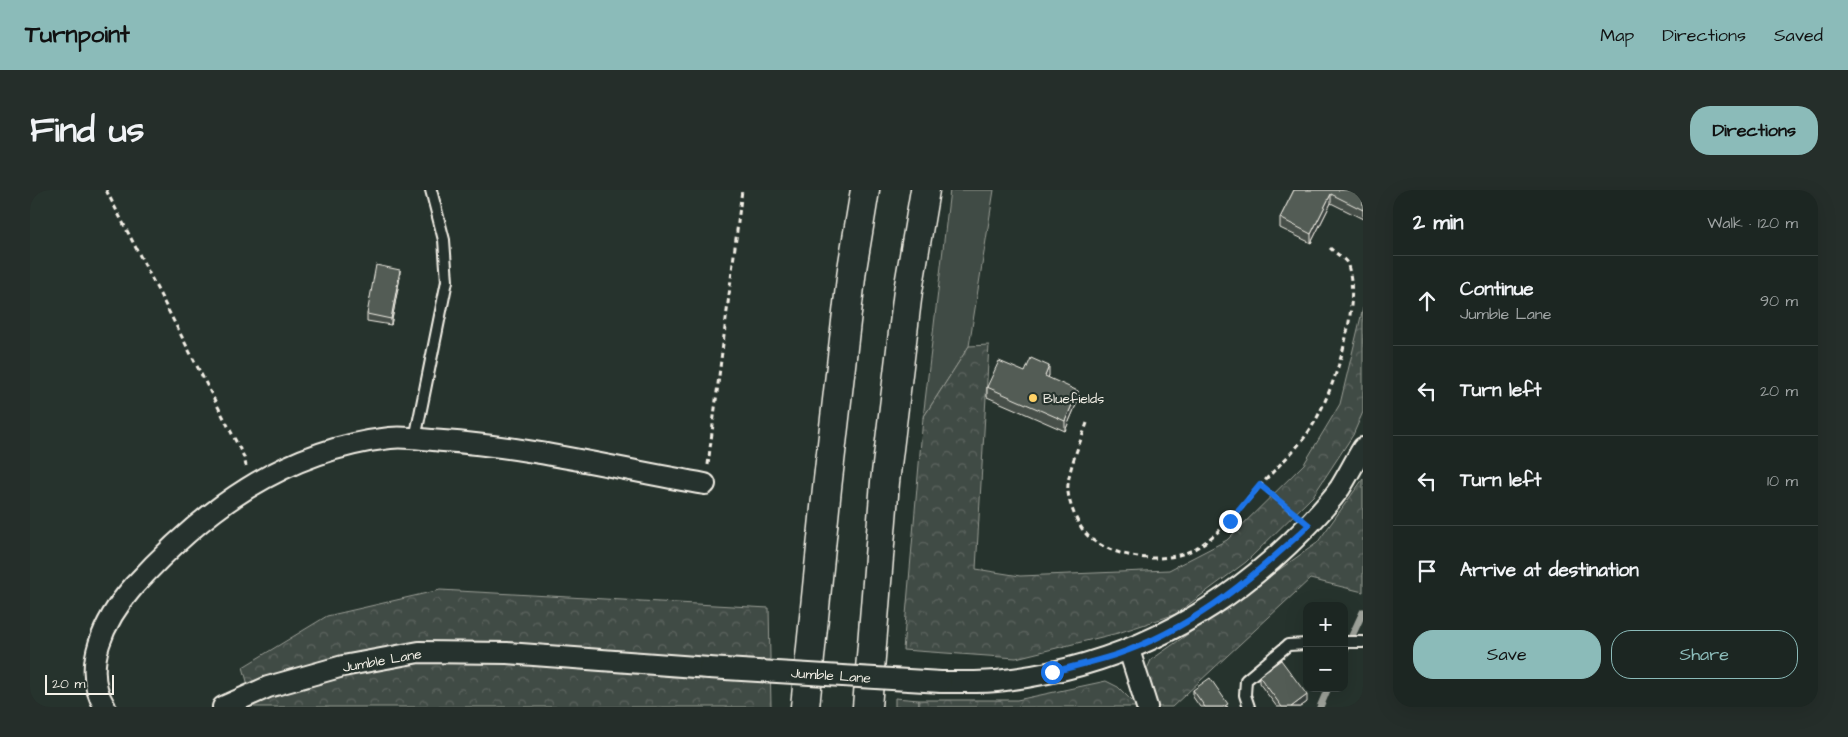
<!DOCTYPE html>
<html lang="en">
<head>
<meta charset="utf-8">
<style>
	:root { --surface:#1c2622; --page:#252e2a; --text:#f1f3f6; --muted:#a0a5a5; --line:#3a4340; --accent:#8bbbb9 }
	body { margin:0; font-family:"Architects Daughter",sans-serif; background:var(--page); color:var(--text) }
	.controls { position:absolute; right:15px; bottom:15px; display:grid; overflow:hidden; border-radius:10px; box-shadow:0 5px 20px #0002 }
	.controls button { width:45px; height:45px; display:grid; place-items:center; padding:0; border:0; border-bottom:1px solid var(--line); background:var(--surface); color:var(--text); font:25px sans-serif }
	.scale { position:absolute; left:15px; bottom:12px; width:69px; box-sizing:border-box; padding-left:5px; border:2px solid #f4f1e8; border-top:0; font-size:14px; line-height:18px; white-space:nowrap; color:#f4f1e8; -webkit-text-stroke:4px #26332d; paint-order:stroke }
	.stop { position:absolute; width:15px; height:15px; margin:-11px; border:4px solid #1a73e8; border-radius:50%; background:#fff }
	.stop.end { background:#1a73e8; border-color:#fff; box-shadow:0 1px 5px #0008 }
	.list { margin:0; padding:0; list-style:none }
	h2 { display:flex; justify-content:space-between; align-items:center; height:65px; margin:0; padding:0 20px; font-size:21px }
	h2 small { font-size:16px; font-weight:400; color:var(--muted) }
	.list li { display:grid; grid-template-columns:32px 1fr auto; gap:15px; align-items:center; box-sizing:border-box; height:90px; padding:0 20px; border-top:1px solid var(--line) }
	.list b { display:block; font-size:19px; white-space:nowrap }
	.list p { margin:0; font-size:16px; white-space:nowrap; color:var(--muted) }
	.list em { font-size:16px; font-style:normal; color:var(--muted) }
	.actions { display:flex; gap:10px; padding:15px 20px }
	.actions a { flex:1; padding:11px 0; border:1px solid var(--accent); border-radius:20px; text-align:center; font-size:18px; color:var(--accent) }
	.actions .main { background:var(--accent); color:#111 }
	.icon { flex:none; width:28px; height:28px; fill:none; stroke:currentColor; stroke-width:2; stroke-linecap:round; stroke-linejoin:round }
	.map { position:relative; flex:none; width:1333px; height:517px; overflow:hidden; border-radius:20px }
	header { display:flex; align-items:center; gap:30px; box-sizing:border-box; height:70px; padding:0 25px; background:var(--accent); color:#111 }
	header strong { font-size:24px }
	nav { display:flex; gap:28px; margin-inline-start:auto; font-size:18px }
	.intro { display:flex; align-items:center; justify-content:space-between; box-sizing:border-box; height:120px; padding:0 30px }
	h1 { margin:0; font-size:35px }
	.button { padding:12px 22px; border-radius:20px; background:var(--accent); color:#111; font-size:18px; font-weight:700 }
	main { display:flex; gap:30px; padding:0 30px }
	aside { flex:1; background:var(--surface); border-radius:20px; box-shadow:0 5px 20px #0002 }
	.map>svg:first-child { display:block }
	.green { fill:#414b45; stroke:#9a9e96 }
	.forest { fill:url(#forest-crowns); stroke:#9a9e96 }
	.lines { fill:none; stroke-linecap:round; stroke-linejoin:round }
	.stream { stroke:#9fa39b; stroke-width:7 }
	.service-casing { stroke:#f4f1e8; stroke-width:14 }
	.minor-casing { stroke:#f4f1e8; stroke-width:24 }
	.motorway-casing { stroke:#f4f1e8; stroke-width:31 }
	.path { stroke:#f4f1e8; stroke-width:3; stroke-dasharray:5 4; stroke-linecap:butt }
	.service { stroke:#26332d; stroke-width:10 }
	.minor { stroke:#26332d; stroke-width:20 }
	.motorway { stroke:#26332d; stroke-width:28 }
	.minor-bridge-casing { stroke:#f4f1e8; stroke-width:24; stroke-linecap:butt }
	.minor-bridge { stroke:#26332d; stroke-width:20 }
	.wall { fill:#474f49; stroke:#f4f1e8 }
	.shaded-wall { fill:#39403c; stroke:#f4f1e8 }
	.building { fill:#525c55; stroke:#f4f1e8 }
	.route { stroke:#1a73e8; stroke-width:6 }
	.poi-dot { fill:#ffd166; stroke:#26332d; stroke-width:2 }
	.labels { text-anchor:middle; stroke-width:4.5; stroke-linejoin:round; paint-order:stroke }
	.poi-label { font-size:14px; fill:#f4f1e8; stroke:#26332d; text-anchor:start }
	.street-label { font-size:14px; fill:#f4f1e8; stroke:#26332d }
</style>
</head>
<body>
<header>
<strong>Turnpoint</strong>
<nav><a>Map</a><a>Directions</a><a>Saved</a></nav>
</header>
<div class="intro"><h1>Find us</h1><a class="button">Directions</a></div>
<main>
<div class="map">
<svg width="1333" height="517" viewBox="0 0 1333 517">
	<defs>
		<pattern id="forest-crowns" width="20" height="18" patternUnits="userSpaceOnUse" patternTransform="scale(1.25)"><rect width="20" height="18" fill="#414b45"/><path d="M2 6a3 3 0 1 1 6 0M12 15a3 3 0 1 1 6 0" fill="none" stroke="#5d6560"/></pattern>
	</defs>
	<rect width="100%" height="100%" fill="#26332d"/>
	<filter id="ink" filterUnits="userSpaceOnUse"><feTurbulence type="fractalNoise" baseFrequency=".02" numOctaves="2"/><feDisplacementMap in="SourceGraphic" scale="10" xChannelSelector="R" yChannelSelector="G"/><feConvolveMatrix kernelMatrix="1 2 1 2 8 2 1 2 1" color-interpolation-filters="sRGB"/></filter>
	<g filter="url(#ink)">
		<path class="green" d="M920,0H964L939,156L893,228Z
			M865,508L889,510V517H865Z"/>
		<path class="forest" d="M1333,118V222L1323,245L1283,306L1216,372L1146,424L1088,443L986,468L873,460L893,228L939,156L959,155L946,379L990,386L1139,380L1197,350L1274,274L1310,214Z
			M1333,289V402L1280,389L1142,517H889V510H987L1076,491L1088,497L1103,512L1121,470L1287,353Z
			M410,400L739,418L741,517H224L213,477L297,426Z"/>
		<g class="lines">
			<path class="stream" d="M1314,463L1333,422
				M1290,517L1298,498"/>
			<defs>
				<path id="service" d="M385,249L417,91L414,50L401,0
					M1314,452H1333
					M1219,517L1215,505L1216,490L1258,455L1277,454"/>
				<path id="minor" d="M1099,460L1117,517
					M911,492C932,492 954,493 975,490C1083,477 1178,431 1257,356C1276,338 1295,319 1310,298C1318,285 1325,271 1333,258
					M75,517C50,477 75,429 103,397C173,320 253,260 360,248C376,246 396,250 413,251C501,257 588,279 675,294
					M193,517L238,497L313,476L389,462L477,463L679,478"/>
				<path id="motorway" d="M775,517L797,298L822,79L835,0
					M837,517L855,292L878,101L895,0"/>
			</defs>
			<use href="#service" class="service-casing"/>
			<use href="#minor" class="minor-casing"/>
			<use href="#motorway" class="motorway-casing"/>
			<path class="path" d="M76,0L214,267L216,276
				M1057,233C1051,251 1036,283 1038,302C1040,318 1050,342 1064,351C1091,369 1137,375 1166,358C1192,343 1211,317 1231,295C1247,276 1268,259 1281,238C1304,202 1333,114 1317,73C1314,68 1305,63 1300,58
				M678,275L712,0
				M1230,295L1262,322"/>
			<use href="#service" class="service"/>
			<use href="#minor" class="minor"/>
			<use href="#motorway" class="motorway"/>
			<defs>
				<path id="minor-bridge" d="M679,478L911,492"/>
			</defs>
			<use href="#minor-bridge" class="minor-bridge-casing"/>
			<use href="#minor-bridge" class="minor-bridge"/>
		</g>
		<path class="wall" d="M1264,0H1333V29L1301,13L1281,53L1250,38V28Z
			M370,87L361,135L337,131V124Z
			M995,182L1019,185L1018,188L1048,210L1035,241L957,207V197Z
			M1229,486L1277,512L1270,517H1247L1229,493Z
			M1163,500L1198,517H1170L1163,507Z"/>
		<path class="shaded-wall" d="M1301,4V13L1281,53V44Z
			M370,80V87L361,135V129Z
			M1019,176V185L1015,196V186Z
			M1048,201V210L1035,241V231Z
			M1277,505V512L1270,517H1261Z"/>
		<path class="building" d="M1264,0H1333V20L1301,4L1281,44L1250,28Z
			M346,75L370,80L361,129L337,124Z
			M1001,168L1019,176L1015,186L1048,201L1035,231L957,197L969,171L995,182Z
			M1251,470L1277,505L1261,517H1252L1229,486Z
			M1180,488L1198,514L1193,517H1175L1163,500Z"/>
	</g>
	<g class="lines" filter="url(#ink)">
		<path class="route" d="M1022,482C1048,475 1074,470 1099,460C1169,433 1225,386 1279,335L1230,295L1200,331"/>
	</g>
	<circle class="poi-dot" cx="1003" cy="208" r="5"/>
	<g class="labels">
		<g class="poi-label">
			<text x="1013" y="213">Bluefields</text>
		</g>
		<g class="street-label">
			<text transform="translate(352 470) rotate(-10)" y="5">Jumble Lane</text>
			<text transform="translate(801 485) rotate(4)" y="5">Jumble Lane</text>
		</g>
	</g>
</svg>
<div class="controls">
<button>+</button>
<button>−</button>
</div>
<div class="scale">20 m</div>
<div class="stop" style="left:1022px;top:482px"></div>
<div class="stop end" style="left:1200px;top:331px"></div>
</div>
<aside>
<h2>2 min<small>Walk · 120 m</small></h2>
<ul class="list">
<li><svg class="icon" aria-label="ahead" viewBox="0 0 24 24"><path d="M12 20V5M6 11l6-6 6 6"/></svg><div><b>Continue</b><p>Jumble Lane</p></div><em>90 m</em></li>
<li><svg class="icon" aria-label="left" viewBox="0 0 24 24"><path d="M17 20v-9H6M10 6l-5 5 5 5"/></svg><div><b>Turn left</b></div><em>20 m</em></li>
<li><svg class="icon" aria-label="left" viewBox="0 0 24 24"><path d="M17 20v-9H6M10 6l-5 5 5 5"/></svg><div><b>Turn left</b></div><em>10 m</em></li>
<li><svg class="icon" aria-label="arrive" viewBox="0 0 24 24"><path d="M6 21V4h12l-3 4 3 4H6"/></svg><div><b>Arrive at destination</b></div></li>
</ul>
<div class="actions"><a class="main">Save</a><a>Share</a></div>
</aside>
</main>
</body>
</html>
